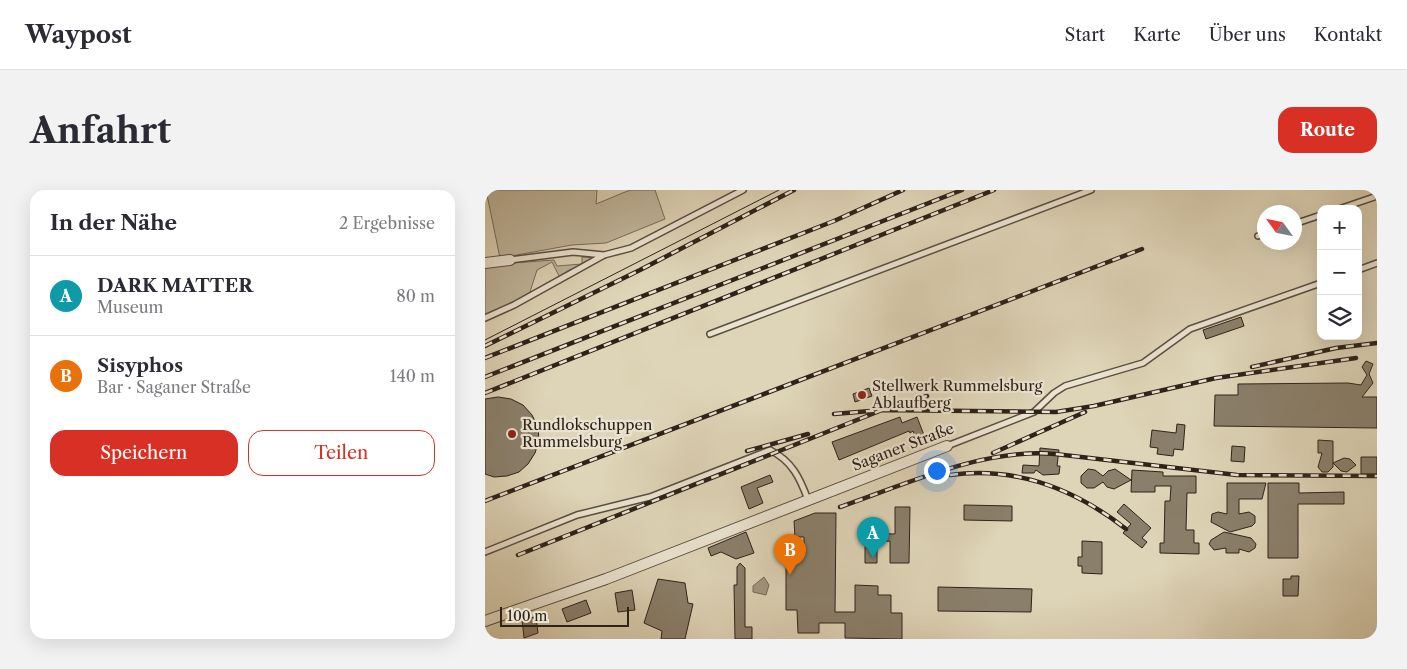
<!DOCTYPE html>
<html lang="de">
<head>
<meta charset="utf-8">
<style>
	:root { --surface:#fff; --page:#f2f2f3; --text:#2b2b33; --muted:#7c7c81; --line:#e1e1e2; --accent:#d93025 }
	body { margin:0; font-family:"Libre Caslon Text",serif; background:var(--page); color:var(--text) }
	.controls { position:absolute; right:15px; top:15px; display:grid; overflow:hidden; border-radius:10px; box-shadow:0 5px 20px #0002 }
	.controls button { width:45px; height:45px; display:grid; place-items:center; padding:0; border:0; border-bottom:1px solid var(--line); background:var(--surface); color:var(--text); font:25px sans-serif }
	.compass { position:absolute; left:772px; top:15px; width:45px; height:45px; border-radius:50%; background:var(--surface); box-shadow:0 5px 20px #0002; rotate:303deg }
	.scale { position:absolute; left:15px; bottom:12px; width:129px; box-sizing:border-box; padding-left:5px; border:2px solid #2f2219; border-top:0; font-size:14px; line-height:18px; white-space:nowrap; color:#2f2219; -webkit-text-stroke:4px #eae3d0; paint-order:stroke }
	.you { position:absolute; left:451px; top:280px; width:18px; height:18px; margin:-12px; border:4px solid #fff; border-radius:50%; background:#1a73e8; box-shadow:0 0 0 8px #1a73e833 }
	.badge { display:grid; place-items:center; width:32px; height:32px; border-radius:50%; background:var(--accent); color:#fff; font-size:16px; font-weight:700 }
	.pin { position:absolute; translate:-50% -41px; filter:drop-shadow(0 1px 2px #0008) }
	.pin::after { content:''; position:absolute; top:26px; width:18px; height:15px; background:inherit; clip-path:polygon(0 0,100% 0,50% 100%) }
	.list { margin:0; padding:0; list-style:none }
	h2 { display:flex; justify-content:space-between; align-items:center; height:65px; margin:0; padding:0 20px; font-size:21px }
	h2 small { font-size:16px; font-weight:400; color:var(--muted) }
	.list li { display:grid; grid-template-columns:32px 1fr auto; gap:15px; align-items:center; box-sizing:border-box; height:80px; padding:0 20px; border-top:1px solid var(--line) }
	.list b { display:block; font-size:19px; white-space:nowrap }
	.list p { margin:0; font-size:16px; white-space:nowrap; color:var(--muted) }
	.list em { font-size:16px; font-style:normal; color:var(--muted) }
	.actions { display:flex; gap:10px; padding:15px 20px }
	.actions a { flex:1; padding:11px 0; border:1px solid var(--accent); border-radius:15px; text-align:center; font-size:18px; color:var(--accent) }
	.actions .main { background:var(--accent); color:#fff }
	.icon { flex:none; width:28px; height:28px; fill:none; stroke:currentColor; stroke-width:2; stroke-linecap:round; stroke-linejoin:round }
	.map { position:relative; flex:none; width:892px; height:449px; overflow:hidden; border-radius:15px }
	header { display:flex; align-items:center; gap:30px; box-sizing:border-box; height:70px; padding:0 25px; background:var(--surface); border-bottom:1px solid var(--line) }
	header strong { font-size:24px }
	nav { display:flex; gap:28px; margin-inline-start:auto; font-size:18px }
	.intro { display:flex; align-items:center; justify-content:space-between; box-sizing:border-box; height:120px; padding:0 30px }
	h1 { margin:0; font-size:35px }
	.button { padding:12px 22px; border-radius:15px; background:var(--accent); color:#fff; font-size:18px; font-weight:700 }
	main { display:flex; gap:30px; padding:0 30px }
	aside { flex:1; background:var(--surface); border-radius:15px; box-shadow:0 5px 20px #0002 }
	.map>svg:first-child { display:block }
	.green { fill:#c0b69c; stroke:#786c5a }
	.water { fill:#a29781; stroke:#746857 }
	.building { fill:#8a7f6b; stroke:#2f2219 }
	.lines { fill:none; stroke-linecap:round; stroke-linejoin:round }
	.lane-casing { stroke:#5b4e40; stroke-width:8 }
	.street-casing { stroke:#5b4e40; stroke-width:12 }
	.lane { stroke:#eae3d0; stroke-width:5 }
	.street { stroke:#eae3d0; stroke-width:10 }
	.tram { stroke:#2f2219; stroke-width:1 }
	.rail-casing { stroke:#2f2219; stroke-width:4.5 }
	.rail { stroke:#eae3d0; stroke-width:2.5; stroke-dasharray:8; stroke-linecap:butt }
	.poi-dot { fill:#8f2418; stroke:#eae3d0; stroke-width:2 }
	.labels { text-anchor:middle; stroke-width:4.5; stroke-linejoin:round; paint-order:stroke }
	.poi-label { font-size:15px; fill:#2f2219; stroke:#eae3d0; text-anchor:start }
	.street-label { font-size:15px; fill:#2f2219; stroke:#eae3d0 }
</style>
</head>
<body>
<header>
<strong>Waypost</strong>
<nav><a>Start</a><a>Karte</a><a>Über uns</a><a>Kontakt</a></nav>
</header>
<div class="intro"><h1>Anfahrt</h1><a class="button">Route</a></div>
<main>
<aside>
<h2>In der Nähe<small>2 Ergebnisse</small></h2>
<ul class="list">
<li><span class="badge" style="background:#0f9aa8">A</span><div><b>DARK MATTER</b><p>Museum</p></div><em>80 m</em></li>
<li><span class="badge" style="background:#e8710a">B</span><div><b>Sisyphos</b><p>Bar · Saganer Straße</p></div><em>140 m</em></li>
</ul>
<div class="actions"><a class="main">Speichern</a><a>Teilen</a></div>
</aside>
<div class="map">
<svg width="892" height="449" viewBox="0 0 892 449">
	<rect width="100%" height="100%" fill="#ded4b7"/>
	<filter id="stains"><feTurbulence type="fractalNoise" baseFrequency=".004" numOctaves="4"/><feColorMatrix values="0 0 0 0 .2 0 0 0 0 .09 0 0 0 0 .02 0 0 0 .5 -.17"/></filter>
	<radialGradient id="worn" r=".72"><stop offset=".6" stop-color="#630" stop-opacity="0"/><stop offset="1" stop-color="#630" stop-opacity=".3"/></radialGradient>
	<path class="green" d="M1,0H112L111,14L145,0H170L180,29L121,53L87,55L15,68Z
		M97,67L111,68L88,81L86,79L81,82L82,84L75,88L67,72L52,80L44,105L0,125V75L69,70L72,76L97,74Z"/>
	<path class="water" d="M279,387L284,395L281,405L268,402V396Z"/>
	<path class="building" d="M756,127L759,136L721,149L718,140Z
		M881,171L888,174L884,184L888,193L877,207H892V238L729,236L730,205H753V194L863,193L876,195L882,185L877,177Z
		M384,198L387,206L370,212L368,204Z
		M13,207L26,209L38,215L47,225L53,237L54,250L50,263L43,274L34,282L22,286L9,287L0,284V209Z
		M415,227L417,233L432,227L439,245L431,248L428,241L425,243L424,241L354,270L347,252Z
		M692,234L700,235L698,260L689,259L688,266L672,264L673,258L665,257L667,240L691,243Z
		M833,250L848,251V277L843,282H837L833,277L837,263H833Z
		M747,256L760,257L759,272L746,271Z
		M555,258L574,260L572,276H575L574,284L558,285L551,280L549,283H537L538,275L554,276Z
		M876,267H892V284H876Z
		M859,268L865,269L871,275L862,282L856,281L848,273Z
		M603,279L610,280L618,286L623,281L630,279L646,290L629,299L622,297L618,292L609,298H602L596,293V286Z
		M647,280L678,282V286H711V303H702L701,340H709V353H714V364L675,363V353H679L680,311H685L686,296H670V302H646Z
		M285,285L288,292L272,298L278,313L264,319L256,297Z
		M742,293H781L777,309H754V324L764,322L770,326V333L767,336L745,342L726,332L727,324L733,322L742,324Z
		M783,293H814V303L859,302V314H813V368H783Z
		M639,314L666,338L657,348L662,352L657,358L638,343L646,334L632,322Z
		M479,315L527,316V331L479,330Z
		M410,317H425L424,373H405V351L392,352V373H380V343L410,344Z
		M330,323H351L350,422H370V395L393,396V405H406V423H417V449L360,448V433H334V443H313L312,420H301V361H319V347H310L309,331Z
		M261,342L269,363L251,369L236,362L226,366L223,358Z
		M739,342L766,348L771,354L770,358L764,362L754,359V363H741V358L729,360L724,354L726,350Z
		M597,351L617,352V384L597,383V376H593V367H597Z
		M255,373L260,378V437H267V449H250L249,395H252V377Z
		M806,386H814L813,406H798V389H806Z
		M173,389L200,393L203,413L208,414L200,449H176L177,441L159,433Z
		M453,397L547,399L546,422L453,421Z
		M147,400L150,420L133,422L130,403Z
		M101,410L106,423L82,432L77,419Z
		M51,427L53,443L39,448L37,429Z"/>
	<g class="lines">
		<defs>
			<path id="lane" d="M854,19L892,6
				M809,34L836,25
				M773,46L779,44
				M25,70L88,62L119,65
				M873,80L892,73
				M0,128L29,115L119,65L146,58L258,0
				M225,144L606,0
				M462,256L549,222L569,203L580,196L658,173L705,139L836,93
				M0,362L92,325L165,307L285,260C307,271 315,288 323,310"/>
			<path id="street" d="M0,73L25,70
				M0,431L121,389L462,256"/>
		</defs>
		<use href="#lane" class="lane-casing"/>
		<use href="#street" class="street-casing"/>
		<use href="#lane" class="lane"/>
		<use href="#street" class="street"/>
		<path class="tram" d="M0,150L294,0"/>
		<defs>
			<path id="rail" d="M0,156L155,80L309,0
				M0,168L349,31L418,0
				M767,177L851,158L892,153
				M0,187L477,0
				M0,203L509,0
				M349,224L397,220L571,222L609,216L731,188L871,168
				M262,261L323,244
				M508,263L600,222
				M465,285C531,276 590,299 641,339
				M0,311L657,59
				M355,317C422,294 498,258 570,264L752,285L892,286
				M33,365L397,220L442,206"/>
		</defs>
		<use href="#rail" class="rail-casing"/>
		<use href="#rail" class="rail"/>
	</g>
	<g class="poi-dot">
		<circle cx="377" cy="205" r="5"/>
		<circle cx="27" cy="244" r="5"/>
	</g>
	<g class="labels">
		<g class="poi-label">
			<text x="387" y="201">Stellwerk Rummelsburg<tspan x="387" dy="17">Ablaufberg</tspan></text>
			<text x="37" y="240">Rundlokschuppen<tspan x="37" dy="17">Rummelsburg</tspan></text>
		</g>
		<g class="street-label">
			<text transform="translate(418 257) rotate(-21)" y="5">Saganer Straße</text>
		</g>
	</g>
	<rect width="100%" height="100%" filter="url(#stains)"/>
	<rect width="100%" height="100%" fill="url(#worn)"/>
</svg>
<div class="controls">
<button>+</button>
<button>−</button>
<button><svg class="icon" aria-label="layers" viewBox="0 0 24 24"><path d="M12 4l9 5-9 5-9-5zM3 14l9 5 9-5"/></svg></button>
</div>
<svg class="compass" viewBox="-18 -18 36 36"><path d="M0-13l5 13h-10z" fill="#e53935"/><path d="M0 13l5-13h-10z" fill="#7c7c81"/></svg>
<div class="scale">100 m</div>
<div class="you"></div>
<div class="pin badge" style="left:388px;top:368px;background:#0f9aa8">A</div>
<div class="pin badge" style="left:305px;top:385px;background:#e8710a">B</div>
</div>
</main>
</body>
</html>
